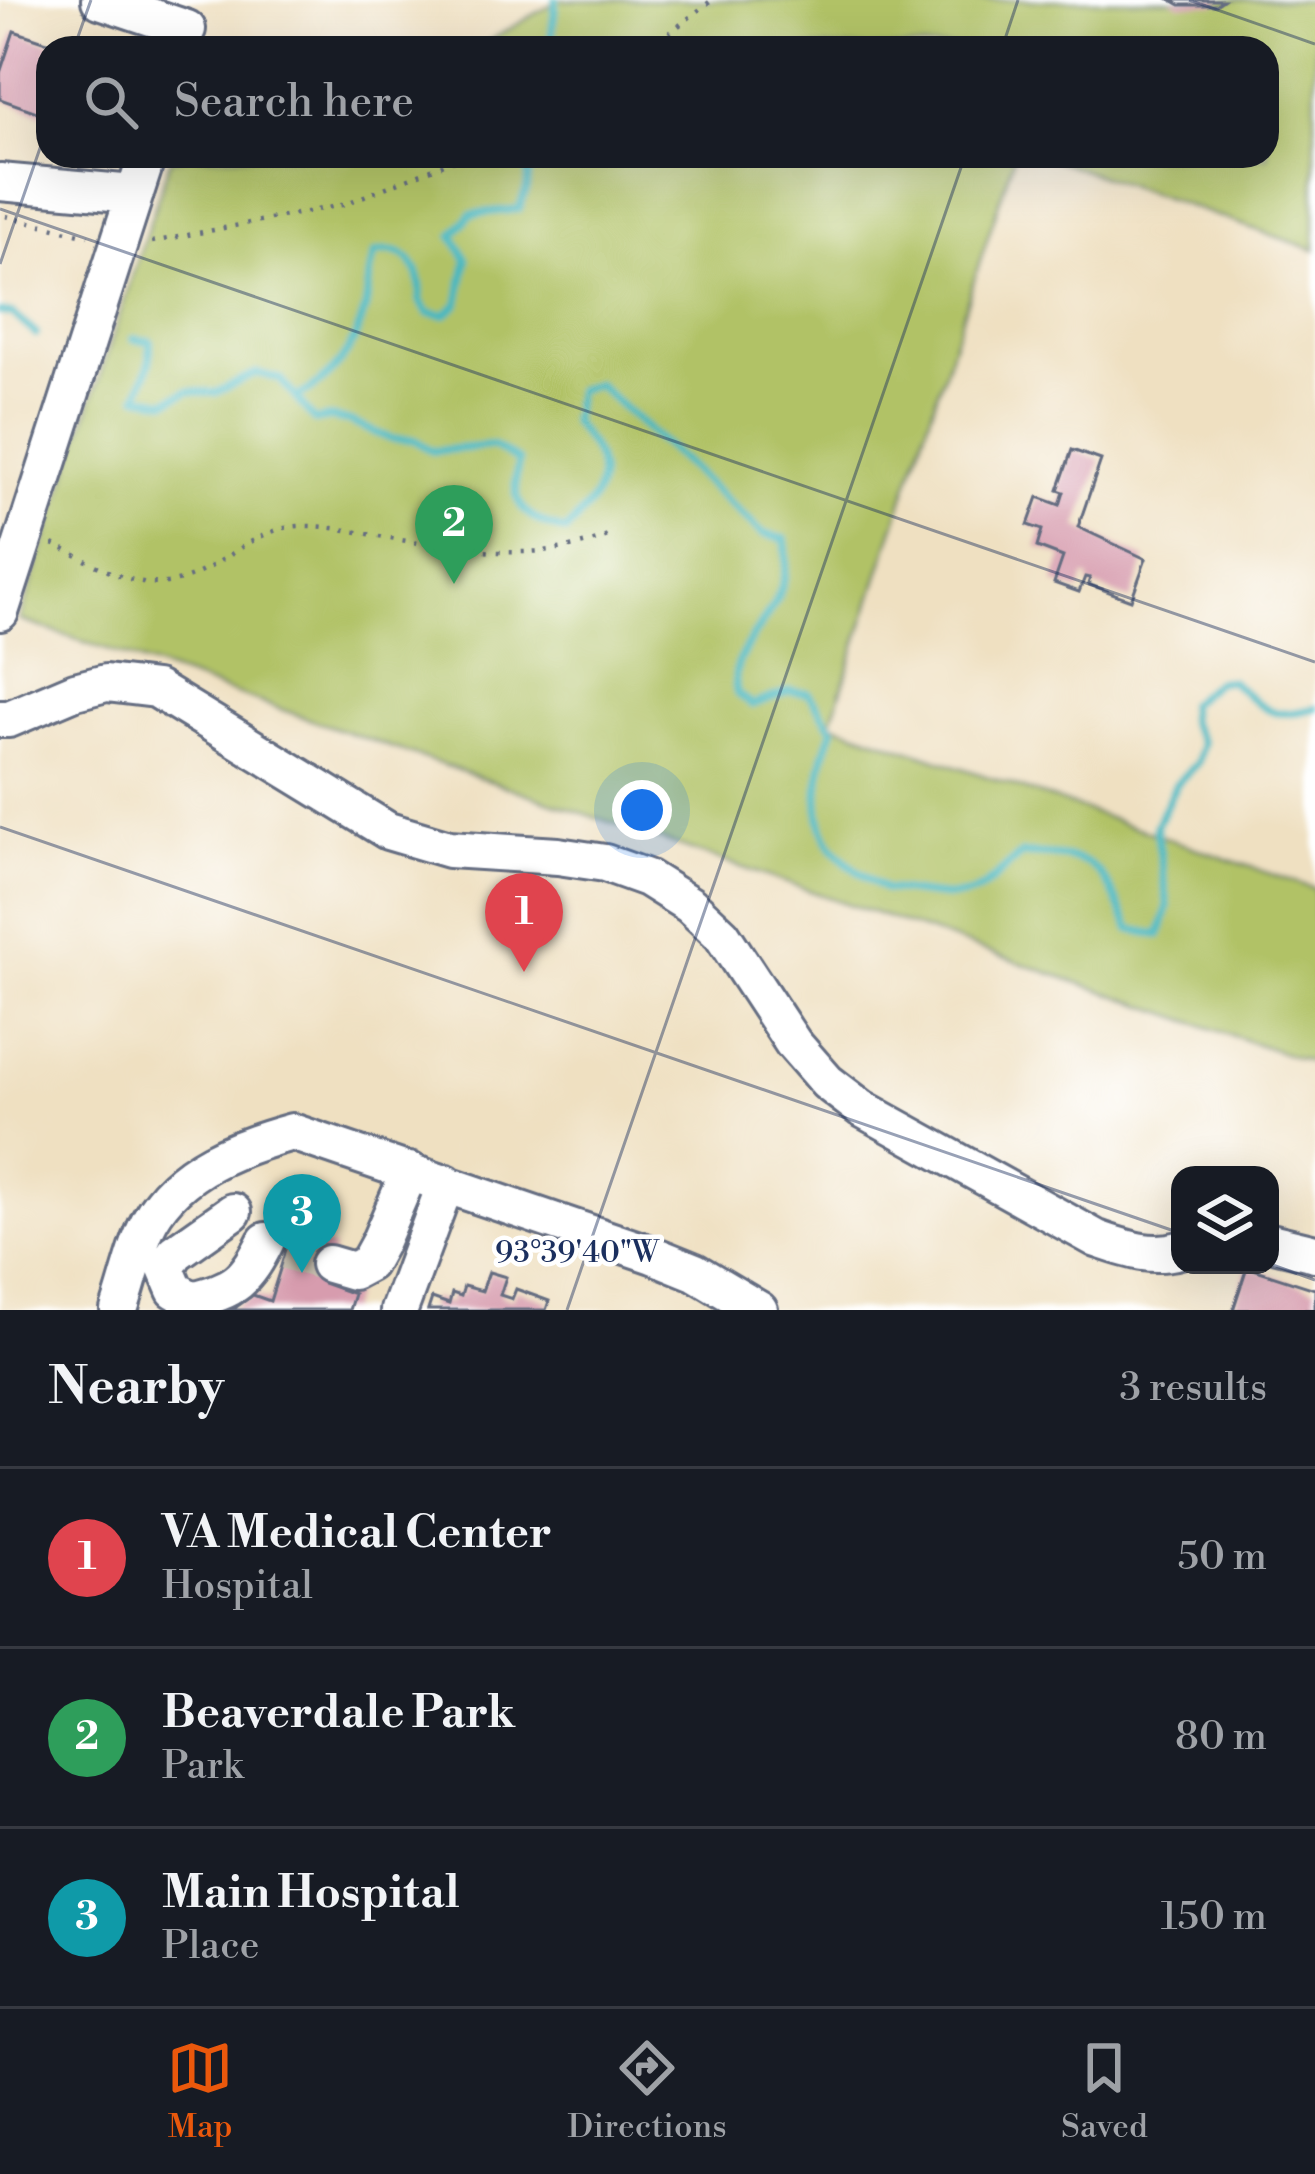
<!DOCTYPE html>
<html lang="en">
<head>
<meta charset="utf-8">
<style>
	:root { --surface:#171b24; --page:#242831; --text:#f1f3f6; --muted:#9ea1a6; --line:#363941; --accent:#ea580c }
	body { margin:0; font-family:"Libre Bodoni",serif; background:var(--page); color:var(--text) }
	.controls { position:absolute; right:36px; bottom:36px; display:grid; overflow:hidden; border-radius:24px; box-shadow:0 12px 48px #0002 }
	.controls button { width:108px; height:108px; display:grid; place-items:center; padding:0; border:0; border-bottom:3px solid var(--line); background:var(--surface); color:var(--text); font:60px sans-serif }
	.you { position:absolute; left:642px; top:810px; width:42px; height:42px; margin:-30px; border:9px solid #fff; border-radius:50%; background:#1a73e8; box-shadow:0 0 0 18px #1a73e833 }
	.badge { display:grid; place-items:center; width:78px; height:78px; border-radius:50%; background:var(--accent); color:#fff; font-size:39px; font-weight:700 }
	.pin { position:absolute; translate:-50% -99px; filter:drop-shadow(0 3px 6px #0008) }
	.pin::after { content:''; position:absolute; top:63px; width:42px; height:36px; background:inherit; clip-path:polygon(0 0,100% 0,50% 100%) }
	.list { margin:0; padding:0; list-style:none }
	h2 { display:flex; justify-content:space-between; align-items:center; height:156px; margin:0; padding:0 48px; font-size:51px }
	h2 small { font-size:39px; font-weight:400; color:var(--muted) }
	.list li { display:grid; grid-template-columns:78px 1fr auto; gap:36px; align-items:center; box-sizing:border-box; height:180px; padding:0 48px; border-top:3px solid var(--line) }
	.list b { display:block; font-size:45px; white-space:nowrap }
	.list p { margin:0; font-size:39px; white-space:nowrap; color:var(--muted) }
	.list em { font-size:39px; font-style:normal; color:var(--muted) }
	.icon { flex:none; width:66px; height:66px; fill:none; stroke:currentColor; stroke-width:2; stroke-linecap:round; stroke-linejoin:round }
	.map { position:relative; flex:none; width:1315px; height:1310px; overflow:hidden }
	.search { position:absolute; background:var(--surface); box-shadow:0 12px 48px #0002; left:36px; right:36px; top:36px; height:132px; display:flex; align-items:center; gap:30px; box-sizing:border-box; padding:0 42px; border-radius:36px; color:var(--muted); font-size:45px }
	.sheet { height:696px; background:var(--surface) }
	nav { display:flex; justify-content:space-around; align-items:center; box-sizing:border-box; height:168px; border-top:3px solid var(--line); background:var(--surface); font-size:33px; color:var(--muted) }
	nav a { display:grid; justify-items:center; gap:6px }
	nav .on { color:var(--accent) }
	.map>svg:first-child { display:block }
	.green { fill:#b1c266; stroke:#667862; stroke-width:3 }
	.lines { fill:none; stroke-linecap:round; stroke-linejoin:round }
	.stream { stroke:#49b8c0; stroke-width:8 }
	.building { fill:#d79cae }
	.minor-tunnel { stroke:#c5bdad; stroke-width:36; stroke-dasharray:36 18; stroke-linecap:butt }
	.minor-casing { stroke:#656d81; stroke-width:42 }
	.path { stroke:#656d81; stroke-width:4.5; stroke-dasharray:3 9; stroke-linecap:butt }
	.minor { stroke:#fff; stroke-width:36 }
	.ticks { fill:none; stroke:#1b2f5e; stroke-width:3; stroke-opacity:0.45 }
	.ticks-label { font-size:30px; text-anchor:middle; fill:#1b2f5e; stroke:#fff; stroke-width:9; stroke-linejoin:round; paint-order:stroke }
</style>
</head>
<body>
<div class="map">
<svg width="1315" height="1310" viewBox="0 0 1315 1310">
	<rect width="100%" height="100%" fill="#fff"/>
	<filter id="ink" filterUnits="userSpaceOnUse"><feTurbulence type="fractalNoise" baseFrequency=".00833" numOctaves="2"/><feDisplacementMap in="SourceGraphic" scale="24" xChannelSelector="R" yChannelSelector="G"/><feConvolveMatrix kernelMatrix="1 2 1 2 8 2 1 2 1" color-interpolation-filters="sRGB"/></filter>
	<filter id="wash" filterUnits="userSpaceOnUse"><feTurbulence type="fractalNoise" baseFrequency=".004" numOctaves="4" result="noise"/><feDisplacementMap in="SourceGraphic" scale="48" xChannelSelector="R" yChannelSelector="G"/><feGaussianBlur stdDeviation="2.7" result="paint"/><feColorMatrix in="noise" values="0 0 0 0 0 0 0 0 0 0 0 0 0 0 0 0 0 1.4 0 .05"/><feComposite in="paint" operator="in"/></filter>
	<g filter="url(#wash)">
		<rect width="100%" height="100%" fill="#efe0c1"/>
		<path class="green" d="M559,0H1315V250L1043,156H1267V48H477Z
			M189,156H1014L831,723L1315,889V1064L20,620L170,160Z"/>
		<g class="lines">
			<path class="stream" d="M550,48L556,0
				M0,312L13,314L36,334
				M133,339L150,341V362L138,396L166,401L189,391L215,393L257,373L280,379L315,421L329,418L348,421L391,439L415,440L432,451L492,446L519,461C507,504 525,519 565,531C609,490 612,467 572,422L577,390L597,384L763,534L785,539C798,617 723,640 737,694L752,705L789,691L809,693L833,729C819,763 809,815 833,848C846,865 868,878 885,890C913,890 949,903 975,892C991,885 1008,864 1022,854C1097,856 1098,861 1130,929L1160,935L1168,907L1156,826L1176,784L1197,763L1202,743L1190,723L1189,704L1217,681H1230C1265,708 1269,721 1315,708
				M297,397C333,380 355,348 365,309C369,290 368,272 375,253C408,244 424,272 420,301L428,313L445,315L458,304L467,260L453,236L471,214L519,209L527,188L530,158"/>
		</g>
		<g id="blocks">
			<path class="building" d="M1171,0H1223L1216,5H1180Z
				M14,31L62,47L48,48V116L0,99V73Z
				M1072,450L1101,460L1078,527L1146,559L1131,600L1088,584L1090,578L1085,577L1079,592L1054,583L1063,557L1037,547L1042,530L1028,525L1038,497L1060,505L1064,492L1058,490Z
				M291,1234L334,1248L323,1283L354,1294L349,1310H232L253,1295L270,1301Z
				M1247,1267L1315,1289V1310H1233Z
				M489,1272L506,1277L500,1295L512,1299L516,1289L549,1301L546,1310H428L432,1298L449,1304L452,1293L461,1296L464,1286L482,1291Z"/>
		</g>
	</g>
	<g filter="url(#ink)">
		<use href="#blocks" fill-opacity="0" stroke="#656d81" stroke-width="3"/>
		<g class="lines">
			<path class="minor-tunnel" d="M286,1251L329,1264"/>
			<defs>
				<path id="minor" d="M100,0L187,29
					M0,182L134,194
					M0,612L147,156
					M0,719H9L75,691L106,683L156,689L388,831L449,849L558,856L605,863L647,878L690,905L722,935L793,1043L827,1082L861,1108L1097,1239C1127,1249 1150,1258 1180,1250
					M233,1212L175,1253L166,1269L175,1290L193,1300C236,1289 246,1281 266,1241
					M1270,1242L1315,1253
					M329,1264L353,1271L368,1263L379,1243L410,1171
					M119,1310C129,1281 136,1246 150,1220C179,1168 238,1147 292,1132L653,1255L695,1272L759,1310
					M399,1310L446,1183"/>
			</defs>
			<use href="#minor" class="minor-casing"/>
			<path class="path" d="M650,48L712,0
				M6,216L88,236
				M152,242L342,205L464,156
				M53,544C87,559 126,587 165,583C216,578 247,529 299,526C330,525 360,533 390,538C463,551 538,563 608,536"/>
			<use href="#minor" class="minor"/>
		</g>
	</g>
	<path class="ticks" d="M1189,0L1315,44M74,48L91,0M1002,48L1018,0M0,209L1315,662M0,264L48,125M0,827L1180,1233M1270,1264L1315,1280M567,1310L965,156"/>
	<g class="ticks-label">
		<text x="577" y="1262">93°39'40"W</text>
	</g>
</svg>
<div class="controls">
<button><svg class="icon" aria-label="layers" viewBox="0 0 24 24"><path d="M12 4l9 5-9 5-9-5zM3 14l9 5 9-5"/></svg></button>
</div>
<div class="you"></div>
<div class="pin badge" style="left:524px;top:972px;background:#e0444e">1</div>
<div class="pin badge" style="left:454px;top:584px;background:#2e9e5b">2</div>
<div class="pin badge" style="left:302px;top:1273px;background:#0f9aa8">3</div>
<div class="search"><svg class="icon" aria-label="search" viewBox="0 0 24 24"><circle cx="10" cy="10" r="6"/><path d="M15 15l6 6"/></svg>Search here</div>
</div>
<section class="sheet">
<h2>Nearby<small>3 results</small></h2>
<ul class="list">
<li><span class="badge" style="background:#e0444e">1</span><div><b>VA Medical Center</b><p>Hospital</p></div><em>50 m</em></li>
<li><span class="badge" style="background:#2e9e5b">2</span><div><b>Beaverdale Park</b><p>Park</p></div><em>80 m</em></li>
<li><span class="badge" style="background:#0f9aa8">3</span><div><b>Main Hospital</b><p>Place</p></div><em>150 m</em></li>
</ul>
</section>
<nav>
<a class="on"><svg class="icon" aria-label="map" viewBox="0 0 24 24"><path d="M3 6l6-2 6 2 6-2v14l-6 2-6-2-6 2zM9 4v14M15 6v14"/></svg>Map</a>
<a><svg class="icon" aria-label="directions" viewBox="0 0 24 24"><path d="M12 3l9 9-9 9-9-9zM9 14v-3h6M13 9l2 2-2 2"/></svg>Directions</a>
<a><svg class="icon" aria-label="saved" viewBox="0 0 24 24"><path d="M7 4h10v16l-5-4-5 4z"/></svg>Saved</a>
</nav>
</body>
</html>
